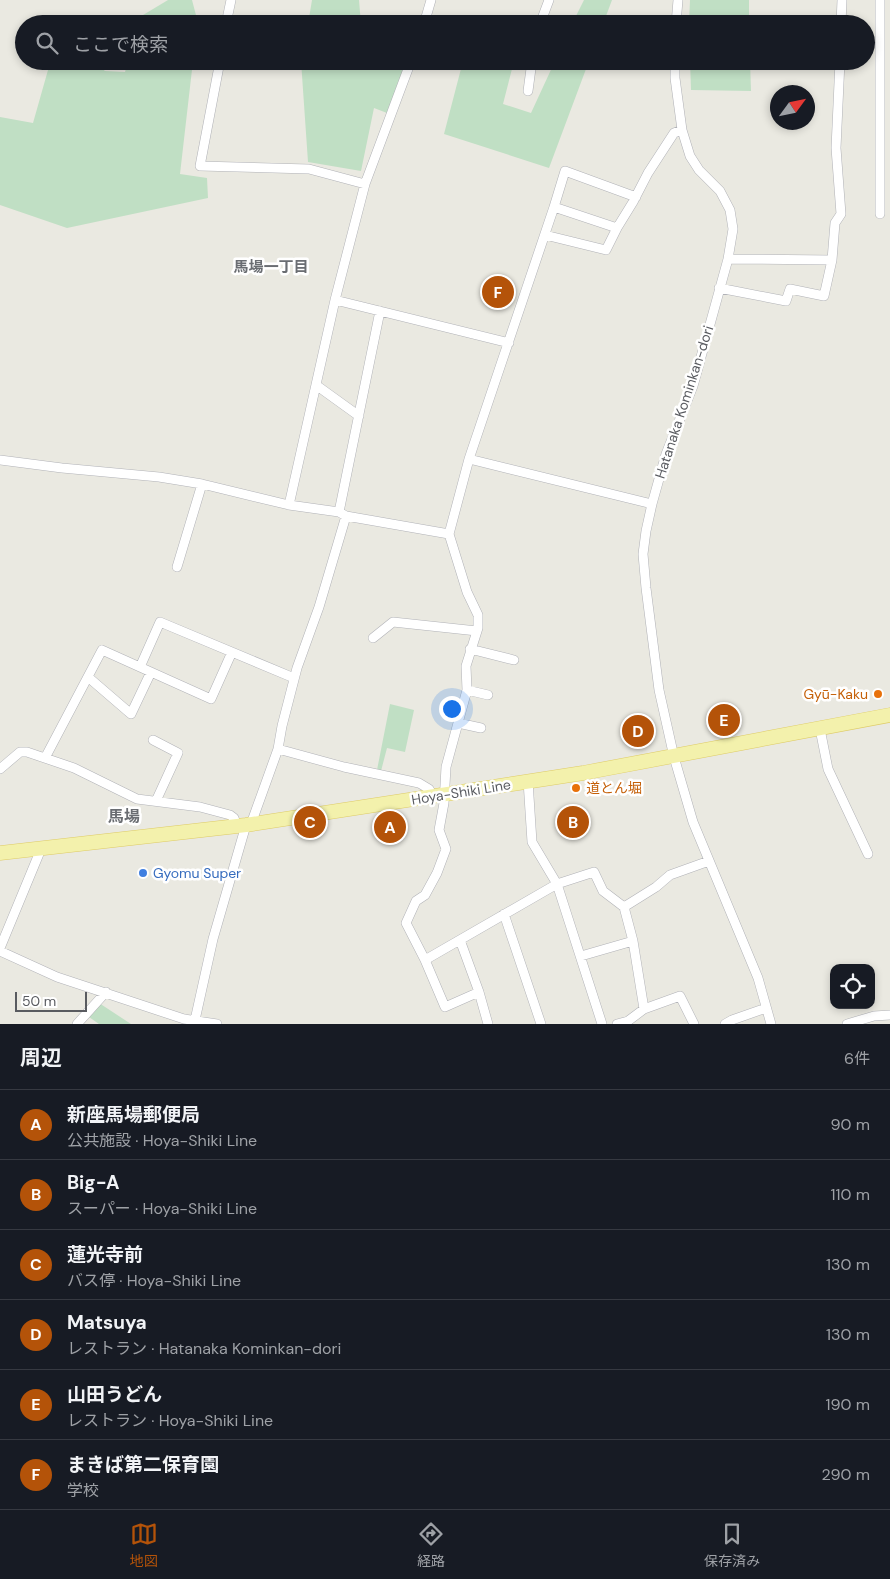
<!DOCTYPE html>
<html lang="ja">
<head>
<meta charset="utf-8">
<style>
	:root { --surface:#171b24; --page:#242831; --text:#f1f3f6; --muted:#9ea1a6; --line:#363941; --accent:#b45309 }
	body { margin:0; font-family:"DM Sans","Noto Sans JP",sans-serif; background:var(--page); color:var(--text) }
	.controls { position:absolute; right:15px; bottom:15px; display:grid; overflow:hidden; border-radius:10px; box-shadow:0 2px 8px #0003 }
	.controls button { width:45px; height:45px; display:grid; place-items:center; padding:0; border:0; border-bottom:1px solid var(--line); background:var(--surface); color:var(--text); font:25px sans-serif }
	.compass { position:absolute; left:770px; top:85px; width:45px; height:45px; border-radius:50%; background:var(--surface); box-shadow:0 2px 8px #0003; rotate:57deg }
	.scale { position:absolute; left:15px; bottom:12px; width:72px; box-sizing:border-box; padding-left:5px; border:2px solid #595b60; border-top:0; font-size:14px; line-height:18px; white-space:nowrap; color:#595b60; -webkit-text-stroke:4px #fff; paint-order:stroke }
	.you { position:absolute; left:451px; top:708px; width:18px; height:18px; margin:-12px; border:4px solid #fff; border-radius:50%; background:#1a73e8; box-shadow:0 0 0 8px #1a73e833 }
	.badge { display:grid; place-items:center; width:32px; height:32px; border-radius:50%; background:var(--accent); color:#fff; font-size:16px; font-weight:700 }
	.pin { position:absolute; translate:-50% -50%; border:2px solid #fff; box-shadow:0 1px 5px #0006 }
	.list { margin:0; padding:0; list-style:none }
	h2 { display:flex; justify-content:space-between; align-items:center; height:65px; margin:0; padding:0 20px; font-size:21px }
	h2 small { font-size:16px; font-weight:400; color:var(--muted) }
	.list li { display:grid; grid-template-columns:32px 1fr auto; gap:15px; align-items:center; box-sizing:border-box; height:70px; padding:0 20px; border-top:1px solid var(--line) }
	.list b { display:block; font-size:19px; white-space:nowrap }
	.list p { margin:0; font-size:16px; white-space:nowrap; color:var(--muted) }
	.list em { font-size:16px; font-style:normal; color:var(--muted) }
	.icon { flex:none; width:28px; height:28px; fill:none; stroke:currentColor; stroke-width:2; stroke-linecap:round; stroke-linejoin:round }
	.map { position:relative; flex:none; width:890px; height:1024px; overflow:hidden }
	.search { position:absolute; background:var(--surface); box-shadow:0 2px 8px #0003; left:15px; right:15px; top:15px; height:55px; display:flex; align-items:center; gap:12px; box-sizing:border-box; padding:0 18px; border-radius:28px; color:var(--muted); font-size:19px }
	.sheet { height:485px; background:var(--surface) }
	nav { display:flex; justify-content:space-around; align-items:center; box-sizing:border-box; height:70px; border-top:1px solid var(--line); background:var(--surface); font-size:14px; color:var(--muted) }
	nav a { display:grid; justify-items:center; gap:2px }
	nav .on { color:var(--accent) }
	.map>svg:first-child { display:block }
	.green { fill:#c0dfc4 }
	.lines { fill:none; stroke-linecap:round; stroke-linejoin:round }
	.street-casing { stroke:#b1b2b7; stroke-width:10 }
	.primary-casing { stroke:#decb66; stroke-width:15 }
	.street { stroke:#fff; stroke-width:9 }
	.primary { stroke:#f3f1ac; stroke-width:14 }
	.food-dot { fill:#e8710a; stroke:#fff; stroke-width:2 }
	.shop-dot { fill:#3f7fe0; stroke:#fff; stroke-width:2 }
	.labels { text-anchor:middle; stroke-width:5; stroke-linejoin:round; paint-order:stroke }
	.street-label { font-size:14px; fill:#595b60; stroke:#fff }
	.food-label { font-size:14px; fill:#c56008; stroke:#fff; text-anchor:end }
	.shop-label { font-size:14px; fill:#366cbe; stroke:#fff; text-anchor:start }
	.neighbourhood-label { font-size:15px; font-weight:bold; fill:#6a6d72; stroke:#fff }
	.quarter-label { font-size:16px; font-weight:bold; fill:#6a6d72; stroke:#fff }
</style>
</head>
<body>
<div class="map">
<svg width="890" height="1024" viewBox="0 0 890 1024">
	<rect width="100%" height="100%" fill="#eae9e1"/>
	<path class="green" d="M168,0H192L197,19V24H140L143,15Z
		M312,0H359L361,24H308Z
		M584,0H612L603,24H572Z
		M690,0H749V24H689Z
		M82,61H93L105,71L125,72L128,61H193L180,174L207,178L208,198L67,228L0,205V117L33,123L48,70Z
		M301,61H407L387,113L374,108L361,171L308,162Z
		M463,61H514L503,104L531,113L555,61H589L549,168L444,134Z
		M690,61H750L751,91L691,90Z
		M390,704L414,710L405,752L387,748L381,771L377,770Z
		M99,1003L131,1024H99L89,1017Z"/>
	<g class="lines">
		<defs>
			<path id="street" d="M880,0V214
				M226,24L231,0
				M424,24L431,0
				M540,24L549,0
				M676,24L678,0
				M841,24L842,0
				M220,61L200,166L309,169L365,184
				M675,61V78L682,130L690,156L699,170L720,191L730,210L733,229L728,259L693,386L666,454L652,504L646,531L643,554L646,588L659,690L674,757L693,822L758,978L771,1024
				M528,91L532,61
				M554,207L565,171L636,197
				M545,235L606,250L617,228
				M728,259L832,260L835,223L841,214L836,148L840,61
				M719,288L786,301L790,289L824,296L832,260
				M335,300L509,343
				M316,385L359,416
				M469,459L652,504
				M0,460L62,468L159,477L202,484L289,505L339,512L346,516L449,534
				M289,505L335,300L365,184L411,61
				M339,512L380,311
				M177,567L202,484
				M373,638L393,622L477,631
				M470,649L514,660
				M140,667L160,622L294,678
				M88,677L131,714L151,672
				M467,690L488,695
				M458,723L481,728
				M820,729L828,769L868,854
				M153,740L178,753L156,801
				M278,749L344,767L419,783L429,789L433,796
				M45,758L102,650L211,699L232,652
				M0,769L20,752H27L74,768L137,799L200,807L230,815L234,818L237,826
				M528,781L532,842L557,884L602,1024
				M251,824L278,749L282,726L297,668L319,607L346,516
				M624,907L656,887L670,875L709,861
				M504,914L541,1024
				M460,940L479,992L488,1024
				M0,948L41,849
				M0,951L57,977L184,1019L217,1024
				M581,956L633,941
				M425,960L557,884L594,872L603,891L624,907L633,941L644,1009
				M479,992L445,1007L425,960L406,923L416,901L425,895L437,873L446,849L439,830L444,803L446,767L467,690L466,666L478,628V615L467,592L449,534L469,459L554,207L617,228L633,202L648,173L674,133L682,130
				M195,1020L213,939L246,825
				M77,1024L106,992
				M617,1024L628,1021L644,1009L680,996L694,1024
				M725,1024L732,1020L766,1008
				M847,1024L874,1016L890,1015"/>
			<path id="primary" d="M0,853L246,825L583,773L890,715"/>
		</defs>
		<use href="#street" class="street-casing"/>
		<use href="#primary" class="primary-casing"/>
		<use href="#street" class="street"/>
		<use href="#primary" class="primary"/>
	</g>
	<g class="food-dot">
		<circle cx="878" cy="694" r="5"/>
		<circle cx="576" cy="788" r="5"/>
	</g>
	<circle class="shop-dot" cx="143" cy="873" r="5"/>
	<g class="labels">
		<g class="street-label">
			<text transform="translate(684 402) rotate(-72)" y="5">Hatanaka Kominkan-dori</text>
			<text transform="translate(461 792) rotate(-9)" y="5">Hoya-Shiki Line</text>
		</g>
		<g class="food-label">
			<text x="868" y="699">Gyū-Kaku</text>
			<text x="586" y="793" text-anchor="start">道とん堀</text>
		</g>
		<g class="shop-label">
			<text x="153" y="878">Gyomu Super</text>
		</g>
		<g class="neighbourhood-label">
			<text x="271" y="272">馬場一丁目</text>
		</g>
		<g class="quarter-label">
			<text x="124" y="822">馬場</text>
		</g>
	</g>
</svg>
<div class="controls">
<button><svg class="icon" aria-label="locate" viewBox="0 0 24 24"><circle cx="12" cy="12" r="6"/><path d="M12 2v4M12 18v4M2 12h4M18 12h4"/></svg></button>
</div>
<svg class="compass" viewBox="-18 -18 36 36"><path d="M0-13l5 13h-10z" fill="#e53935"/><path d="M0 13l5-13h-10z" fill="#9ea1a6"/></svg>
<div class="scale">50 m</div>
<div class="you"></div>
<div class="pin badge" style="left:390px;top:827px">A</div>
<div class="pin badge" style="left:573px;top:822px">B</div>
<div class="pin badge" style="left:310px;top:822px">C</div>
<div class="pin badge" style="left:638px;top:731px">D</div>
<div class="pin badge" style="left:724px;top:720px">E</div>
<div class="pin badge" style="left:498px;top:292px">F</div>
<div class="search"><svg class="icon" aria-label="search" viewBox="0 0 24 24"><circle cx="10" cy="10" r="6"/><path d="M15 15l6 6"/></svg>ここで検索</div>
</div>
<section class="sheet">
<h2>周辺<small>6件</small></h2>
<ul class="list">
<li><span class="badge">A</span><div><b>新座馬場郵便局</b><p>公共施設 · Hoya-Shiki Line</p></div><em>90 m</em></li>
<li><span class="badge">B</span><div><b>Big-A</b><p>スーパー · Hoya-Shiki Line</p></div><em>110 m</em></li>
<li><span class="badge">C</span><div><b>蓮光寺前</b><p>バス停 · Hoya-Shiki Line</p></div><em>130 m</em></li>
<li><span class="badge">D</span><div><b>Matsuya</b><p>レストラン · Hatanaka Kominkan-dori</p></div><em>130 m</em></li>
<li><span class="badge">E</span><div><b>山田うどん</b><p>レストラン · Hoya-Shiki Line</p></div><em>190 m</em></li>
<li><span class="badge">F</span><div><b>まきば第二保育園</b><p>学校</p></div><em>290 m</em></li>
</ul>
</section>
<nav>
<a class="on"><svg class="icon" aria-label="map" viewBox="0 0 24 24"><path d="M3 6l6-2 6 2 6-2v14l-6 2-6-2-6 2zM9 4v14M15 6v14"/></svg>地図</a>
<a><svg class="icon" aria-label="directions" viewBox="0 0 24 24"><path d="M12 3l9 9-9 9-9-9zM9 14v-3h6M13 9l2 2-2 2"/></svg>経路</a>
<a><svg class="icon" aria-label="saved" viewBox="0 0 24 24"><path d="M7 4h10v16l-5-4-5 4z"/></svg>保存済み</a>
</nav>
</body>
</html>
